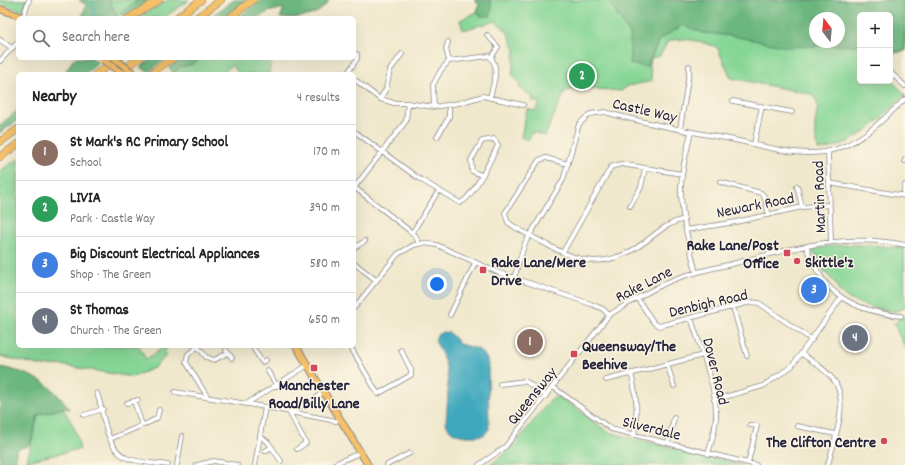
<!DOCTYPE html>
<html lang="en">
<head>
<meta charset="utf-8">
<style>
	:root { --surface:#fff; --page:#f6f6f6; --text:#222; --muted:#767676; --line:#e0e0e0; --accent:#b45309 }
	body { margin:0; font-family:Dekko,sans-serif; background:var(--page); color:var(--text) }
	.controls { position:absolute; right:12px; top:12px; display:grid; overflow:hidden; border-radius:6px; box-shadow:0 4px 16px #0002 }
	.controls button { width:36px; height:36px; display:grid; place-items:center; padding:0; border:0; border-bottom:1px solid var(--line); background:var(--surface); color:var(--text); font:20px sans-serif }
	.compass { position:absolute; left:809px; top:12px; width:36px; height:36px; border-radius:50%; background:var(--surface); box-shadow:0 4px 16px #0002; rotate:344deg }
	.you { position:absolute; left:437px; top:284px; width:14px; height:14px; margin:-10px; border:3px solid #fff; border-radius:50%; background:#1a73e8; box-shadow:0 0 0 6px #1a73e833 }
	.badge { display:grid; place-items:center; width:26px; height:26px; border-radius:50%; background:var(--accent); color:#fff; font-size:13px; font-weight:700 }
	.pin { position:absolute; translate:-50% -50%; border:2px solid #fff; box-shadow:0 1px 4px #0006 }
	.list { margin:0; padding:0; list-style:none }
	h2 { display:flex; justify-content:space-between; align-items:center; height:52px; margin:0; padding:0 16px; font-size:17px }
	h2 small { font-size:13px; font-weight:400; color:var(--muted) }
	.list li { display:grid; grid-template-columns:26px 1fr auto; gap:12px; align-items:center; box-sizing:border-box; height:56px; padding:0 16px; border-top:1px solid var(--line) }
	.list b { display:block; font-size:15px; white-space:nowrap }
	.list p { margin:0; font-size:13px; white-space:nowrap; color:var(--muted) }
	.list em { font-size:13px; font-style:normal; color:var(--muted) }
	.icon { flex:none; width:22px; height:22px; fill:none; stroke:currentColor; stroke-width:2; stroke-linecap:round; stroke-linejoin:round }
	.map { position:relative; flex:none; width:905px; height:465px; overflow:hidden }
	.search { position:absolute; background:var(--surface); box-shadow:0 4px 16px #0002; left:16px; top:16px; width:340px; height:44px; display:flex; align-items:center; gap:10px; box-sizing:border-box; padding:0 14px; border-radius:6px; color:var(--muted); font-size:15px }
	.panel { position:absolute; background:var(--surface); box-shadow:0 4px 16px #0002; left:16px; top:72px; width:340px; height:276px; border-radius:6px }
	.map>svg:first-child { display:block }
	.green { fill:#86d696; stroke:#547c68; fill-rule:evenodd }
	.forest { fill:#6cb77f; stroke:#476c5d; fill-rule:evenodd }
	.water { fill:#3da8bd; stroke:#30657c }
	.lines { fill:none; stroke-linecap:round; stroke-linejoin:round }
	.stream { stroke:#3da8bd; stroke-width:1.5 }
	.minor-casing { stroke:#898584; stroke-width:5.5 }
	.primary-casing { stroke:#898584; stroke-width:8 }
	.motorway-casing { stroke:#898584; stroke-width:8 }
	.minor { stroke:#fff; stroke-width:4 }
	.primary { stroke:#f5c16b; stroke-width:6 }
	.motorway { stroke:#f5c16b; stroke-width:7 }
	.primary-bridge-casing { stroke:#898584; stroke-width:8; stroke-linecap:butt }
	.primary-bridge { stroke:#f5c16b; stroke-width:6 }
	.poi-dot { fill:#d1495b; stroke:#fcf5e5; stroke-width:1.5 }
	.labels { text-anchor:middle; stroke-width:3; stroke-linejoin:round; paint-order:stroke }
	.street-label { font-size:16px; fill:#22223b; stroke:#fcf5e5 }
	.poi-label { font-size:16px; font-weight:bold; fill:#22223b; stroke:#fcf5e5; text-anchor:start }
</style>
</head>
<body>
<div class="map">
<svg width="905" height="465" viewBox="0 0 905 465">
	<rect width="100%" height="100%" fill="#fcf5e5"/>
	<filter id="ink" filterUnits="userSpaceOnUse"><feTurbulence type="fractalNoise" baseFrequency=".025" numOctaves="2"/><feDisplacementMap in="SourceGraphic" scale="8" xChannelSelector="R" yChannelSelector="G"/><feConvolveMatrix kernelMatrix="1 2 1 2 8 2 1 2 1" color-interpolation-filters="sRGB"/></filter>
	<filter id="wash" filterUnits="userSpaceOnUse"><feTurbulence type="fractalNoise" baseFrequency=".012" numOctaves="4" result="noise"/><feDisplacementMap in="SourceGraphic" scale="16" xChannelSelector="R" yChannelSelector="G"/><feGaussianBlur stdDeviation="0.9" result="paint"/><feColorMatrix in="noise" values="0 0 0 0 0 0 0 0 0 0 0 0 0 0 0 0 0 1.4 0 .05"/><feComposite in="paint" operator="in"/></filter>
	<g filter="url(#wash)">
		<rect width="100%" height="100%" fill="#f0e8cc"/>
		<path class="green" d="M0,0H27L23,11L0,4Z
			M109,0H138L117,17Z
			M168,0H189L163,18H137Z
			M474,0H905V51L890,54V15H860V81H890V79L905,94C882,120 854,147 818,150C817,142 814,132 815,124C816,112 822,103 811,94L731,78L717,47C701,42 685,36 668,41L660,56L651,58L650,67L652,81L628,86L621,91L583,88L565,91L545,136L533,132L528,140L521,137L527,109L535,111L540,103L533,101L532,96L520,89V84L512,74L515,50L507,31L495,21L463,30L460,20L477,12L479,5ZM815,18H839V42H815Z
			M181,58H271L269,74H239L232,65L221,74H174L169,67Z
			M18,159V346H139L146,359L166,346L165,357L154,368L132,377L61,365L43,366L0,356V171Z
			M836,245H872L904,248L905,308L895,311L880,309L864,305L849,299L838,290L837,285L824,271L815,254L812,253L814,249Z
			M905,317V348L894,324L900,318Z
			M559,396L608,432L743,465H490L512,448L551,399Z
			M63,408L74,427L80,449L27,461L38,415Z"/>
		<path class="forest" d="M79,0H109L117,17L82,18L86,5Z
			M138,0H153L123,17L121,13Z
			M234,0H248L223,18H209Z
			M261,0H329C320,18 298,18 280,18L284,8L268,12L256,18H237Z
			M474,0H490L492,8L490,16H480L477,12L479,5Z
			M609,0H905V51L890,52V15H860V45L787,47L733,36L704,33L683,25L659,40L647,67L630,64V34L610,4ZM815,18H839V42H815Z
			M74,58H92L99,63L84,74H64Z
			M153,58H168L148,72L140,67Z
			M181,58H202L190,65L180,67L174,74L169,67Z
			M18,110V120L0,133V125Z
			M0,367C31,373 51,382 69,409L63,408L38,415L30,445L16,450V463L23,462L22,465H0Z"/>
		<path class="water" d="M443,332L450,333L459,344L478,349L486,357L488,363L489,429L484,435C471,437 449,438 446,422C448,391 452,368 435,341L437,335Z"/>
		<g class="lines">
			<path class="stream" d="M91,0L95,15"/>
		</g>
	</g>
	<g filter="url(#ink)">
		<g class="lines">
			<defs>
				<path id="minor" d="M23,17L29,0
					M487,35L498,47L491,58
					M0,40L12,48
					M448,42L446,49L449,61
					M0,61L18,42
					M890,72L905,86
					M347,74L357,59V54
					M354,79L380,99L394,103H408L434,107L459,103L483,96L523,105
					M380,99L386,89L390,70L402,54
					M733,101L792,112
					M434,107L433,85L441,70L449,61L489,56C501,67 493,83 490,98
					M680,129L689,73V66
					M354,131L418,178L460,203C473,198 491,159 498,145L494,139L482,141L471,160L472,171L481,175
					M691,132C687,151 681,170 681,190C681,218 690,246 696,273
					M437,137L449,117V105
					M754,144L762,106
					M828,152L831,242
					M905,160V161
					M568,164L546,158L539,160L505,213C506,216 507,220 508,222C514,228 532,236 540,241C580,263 605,271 645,242C658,232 667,223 684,219
					M720,182L761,193L764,196L769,215
					M829,183L905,196
					M797,186L802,207
					M354,187L415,235L419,244
					M354,188L406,121L408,103
					M903,195L905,185
					M630,206L641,187L645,169
					M686,230L736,222L802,207L829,205
					M412,233L439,190
					M806,246C822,294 853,311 901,316
					M354,248L365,241
					M563,252L611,167L621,164L682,174
					M354,263L376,280
					M514,278L525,243L563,180L579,124L590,114L605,112C646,124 688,131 730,139C759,145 800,158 829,151C861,144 882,120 905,99
					M637,298L654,323L659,326L751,302L759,303L812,340
					M733,307L747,356
					M354,308L398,254L414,245L424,243L437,245L497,272L591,304L603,309L609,315C628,303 647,292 668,282C688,273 710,269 732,264C788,249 847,232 905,245
					M450,315L475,263
					M691,318C699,344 715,384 716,411C717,425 712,440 708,454
					M199,346L188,354L186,362L207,396
					M252,346L262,362L266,360
					M350,346L378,394L411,375V370L401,350
					M198,347L206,357L214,360L228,353
					M226,350L232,358
					M802,354C812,361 824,368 832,378C851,399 834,440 828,465
					M667,364L674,386
					M267,370L277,386
					M631,373C637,397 638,411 634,435
					M606,380L703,355
					M500,384L525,381L546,396
					M553,387L611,429L756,465
					M175,392L265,407L336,421L340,419
					M97,393C104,412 105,447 125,457C135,463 156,463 168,465
					M714,400L763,386L792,366L841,298
					M134,401L142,425
					M127,403L138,400
					M246,404L308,365
					M289,412L306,443L297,449
					M289,412L314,400L324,391
					M84,415L103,409
					M797,426L835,434
					M260,436L268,442L281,461
					M110,439L150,422L157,418L159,410
					M668,443L674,418
					M265,451L272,447
					M748,463L757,426L750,425
					M177,465L182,436
					M197,465L214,461L237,465
					M255,465L265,407
					M332,465L359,453
					M387,465L410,453
					M479,465L505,447L609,315"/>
				<path id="primary" d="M0,9L25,18
					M150,74L157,69
					M296,346L368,465"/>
				<path id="motorway" d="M129,18L159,0
					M176,18L201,0
					M196,18L221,0
					M229,18L253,0
					M157,69L173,58
					M96,74L119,58
					M116,74L140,58
					M0,142L18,129
					M0,157L18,144"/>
			</defs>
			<use href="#minor" class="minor-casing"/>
			<use href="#primary" class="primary-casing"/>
			<use href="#motorway" class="motorway-casing"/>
			<use href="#minor" class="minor"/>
			<use href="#primary" class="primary"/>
			<use href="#motorway" class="motorway"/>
			<defs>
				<path id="primary-bridge" d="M114,58L133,73
					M103,60L123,74"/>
			</defs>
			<use href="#primary-bridge" class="primary-bridge-casing"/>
			<use href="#primary-bridge" class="primary-bridge"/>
		</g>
	</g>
	<g class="poi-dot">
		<rect x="783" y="249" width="8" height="8" rx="2"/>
		<circle cx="797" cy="261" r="4"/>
		<rect x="479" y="266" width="8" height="8" rx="2"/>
		<rect x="570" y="350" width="8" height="8" rx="2"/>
		<rect x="310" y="364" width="8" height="8" rx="2"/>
		<circle cx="884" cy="441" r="4"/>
	</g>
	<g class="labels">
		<g class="street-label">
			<text transform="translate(645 109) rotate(13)" y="6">Castle Way</text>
			<text transform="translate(818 197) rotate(-92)" y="6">Martin Road</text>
			<text transform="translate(755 204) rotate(-11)" y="6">Newark Road</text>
			<text transform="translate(643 283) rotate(-27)" y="6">Rake Lane</text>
			<text transform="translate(708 302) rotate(-13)" y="6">Denbigh Road</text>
			<text transform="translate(717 371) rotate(76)" y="6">Dover Road</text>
			<text transform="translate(531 395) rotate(-51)" y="6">Queensway</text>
			<text transform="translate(652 427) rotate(14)" y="6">Silverdale</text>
		</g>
		<g class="poi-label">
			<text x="779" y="250" text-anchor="end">Rake Lane/Post<tspan x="779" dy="18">Office</tspan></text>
			<text x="491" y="267">Rake Lane/Mere<tspan x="491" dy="18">Drive</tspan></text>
			<text x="805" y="267">Skittle'z</text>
			<text x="582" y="351">Queensway/The<tspan x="582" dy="18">Beehive</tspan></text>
			<text x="314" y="390" text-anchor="middle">Manchester<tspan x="314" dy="18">Road/Billy Lane</tspan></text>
			<text x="876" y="447" text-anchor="end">The Clifton Centre</text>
		</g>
	</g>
</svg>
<div class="controls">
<button>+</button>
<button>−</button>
</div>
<svg class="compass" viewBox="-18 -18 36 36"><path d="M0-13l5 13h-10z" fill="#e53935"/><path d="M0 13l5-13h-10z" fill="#767676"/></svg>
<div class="you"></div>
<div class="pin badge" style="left:530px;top:342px;background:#8d6e63">1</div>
<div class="pin badge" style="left:582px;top:76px;background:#2e9e5b">2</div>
<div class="pin badge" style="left:814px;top:290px;background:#3f7fe0">3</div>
<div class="pin badge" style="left:855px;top:338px;background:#6b7280">4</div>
<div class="search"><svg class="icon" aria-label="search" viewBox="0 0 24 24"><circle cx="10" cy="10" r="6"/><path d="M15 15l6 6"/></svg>Search here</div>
<section class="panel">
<h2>Nearby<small>4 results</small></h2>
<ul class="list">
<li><span class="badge" style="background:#8d6e63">1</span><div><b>St Mark's RC Primary School</b><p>School</p></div><em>170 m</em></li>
<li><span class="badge" style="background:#2e9e5b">2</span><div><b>LIVIA</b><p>Park · Castle Way</p></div><em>390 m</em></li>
<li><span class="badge" style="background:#3f7fe0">3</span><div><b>Big Discount Electrical Appliances</b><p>Shop · The Green</p></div><em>580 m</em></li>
<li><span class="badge" style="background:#6b7280">4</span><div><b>St Thomas</b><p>Church · The Green</p></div><em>650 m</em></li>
</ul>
</section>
</div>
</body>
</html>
